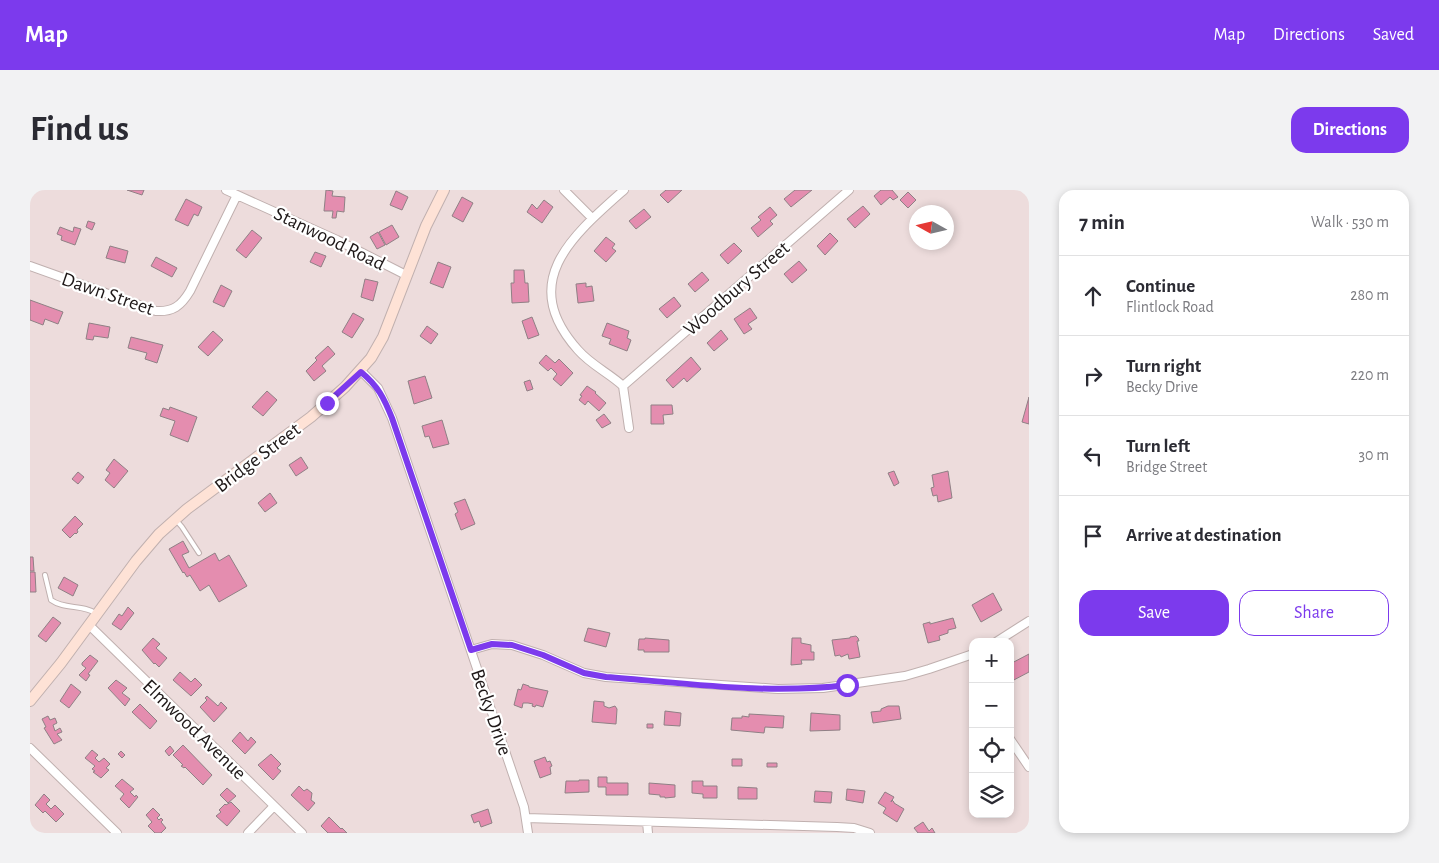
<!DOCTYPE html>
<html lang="en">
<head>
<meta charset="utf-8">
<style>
	:root { --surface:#fff; --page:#f2f2f3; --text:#2b2b33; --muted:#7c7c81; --line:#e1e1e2; --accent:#7c3aed }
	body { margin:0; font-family:"Alegreya Sans",sans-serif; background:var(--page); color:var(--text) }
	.controls { position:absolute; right:15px; bottom:15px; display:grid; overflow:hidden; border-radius:10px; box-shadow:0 2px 8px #0003 }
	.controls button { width:45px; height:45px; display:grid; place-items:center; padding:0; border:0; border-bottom:1px solid var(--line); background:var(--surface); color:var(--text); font:25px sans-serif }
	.compass { position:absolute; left:879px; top:15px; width:45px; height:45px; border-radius:50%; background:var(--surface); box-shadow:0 2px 8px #0003; rotate:278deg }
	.stop { position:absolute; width:15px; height:15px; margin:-11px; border:4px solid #7c3aed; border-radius:50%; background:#fff }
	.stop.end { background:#7c3aed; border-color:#fff; box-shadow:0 1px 5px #0008 }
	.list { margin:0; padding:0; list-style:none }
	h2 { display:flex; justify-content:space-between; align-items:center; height:65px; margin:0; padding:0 20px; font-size:21px }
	h2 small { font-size:16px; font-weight:400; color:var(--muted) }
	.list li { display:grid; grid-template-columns:32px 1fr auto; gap:15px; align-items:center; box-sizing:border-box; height:80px; padding:0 20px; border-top:1px solid var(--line) }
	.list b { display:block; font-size:19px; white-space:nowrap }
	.list p { margin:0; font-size:16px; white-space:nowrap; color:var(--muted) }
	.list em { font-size:16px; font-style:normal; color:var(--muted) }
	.actions { display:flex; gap:10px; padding:15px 20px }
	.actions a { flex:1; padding:11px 0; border:1px solid var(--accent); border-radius:15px; text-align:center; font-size:18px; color:var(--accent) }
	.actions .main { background:var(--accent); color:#fff }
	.icon { flex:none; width:28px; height:28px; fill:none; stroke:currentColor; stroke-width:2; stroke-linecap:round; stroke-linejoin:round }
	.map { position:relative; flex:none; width:999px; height:643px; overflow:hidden; border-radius:15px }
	header { display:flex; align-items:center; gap:30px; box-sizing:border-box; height:70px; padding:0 25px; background:var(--accent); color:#fff }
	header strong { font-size:24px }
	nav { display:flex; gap:28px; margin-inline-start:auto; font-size:18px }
	.intro { display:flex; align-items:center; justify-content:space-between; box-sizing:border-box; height:120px; padding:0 30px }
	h1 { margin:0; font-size:35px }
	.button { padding:12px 22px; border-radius:15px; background:var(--accent); color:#fff; font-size:18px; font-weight:700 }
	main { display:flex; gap:30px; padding:0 30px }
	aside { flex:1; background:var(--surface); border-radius:15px; box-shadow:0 2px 8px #0003 }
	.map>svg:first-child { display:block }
	.building { fill:#e48daf; stroke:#8f8085 }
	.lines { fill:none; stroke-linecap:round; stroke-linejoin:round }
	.lane-casing { stroke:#c0b0af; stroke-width:6 }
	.street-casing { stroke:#c0b0af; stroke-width:10 }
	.secondary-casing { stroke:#c0b0af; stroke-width:12 }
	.lane { stroke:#fff; stroke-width:4 }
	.street { stroke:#fff; stroke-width:8 }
	.secondary { stroke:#fee2d6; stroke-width:10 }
	.route { stroke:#7c3aed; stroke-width:6 }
	.labels { text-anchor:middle; stroke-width:4.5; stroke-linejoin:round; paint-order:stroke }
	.street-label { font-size:20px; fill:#1e1818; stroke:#fff }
</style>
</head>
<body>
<header>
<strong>Map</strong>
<nav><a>Map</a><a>Directions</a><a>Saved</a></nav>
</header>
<div class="intro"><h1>Find us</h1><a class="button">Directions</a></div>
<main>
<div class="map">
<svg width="999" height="643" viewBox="0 0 999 643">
	<rect width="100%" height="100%" fill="#eddcdc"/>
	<path class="building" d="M97,0H114L112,5Z
		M296,0L303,1L302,6L315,7L314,22L307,21L306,28H302L303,21H294Z
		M636,0H652L638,13L630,5Z
		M765,0H782L761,17L754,9Z
		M851,0H862L868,7L863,10L860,7L851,15L844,6Z
		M366,1L378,7L372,20L360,15Z
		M878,2L886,10L878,18L870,10Z
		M432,7L443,13L433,32L422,26Z
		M156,9L172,17L168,26L164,24L158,36L145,30Z
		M514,10L523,17L512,33L497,22L502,14L507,19Z
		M833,16L840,24L825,38L817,29Z
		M740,17L747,25L740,31L743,34L728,47L721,38L731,30L728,27Z
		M614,19L621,27L606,39L599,31Z
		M58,31L65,33L62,40L56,37Z
		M362,35L369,47L356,55L349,42Z
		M30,37L43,42L44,37L51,39L45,55L31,50L32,46L27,44Z
		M222,40L232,48L216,68L206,60Z
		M348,42L355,55L347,59L340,47Z
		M800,43L808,51L795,65L787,56Z
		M576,47L585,54L582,58L586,61L576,72L564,61Z
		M704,53L712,61L698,74L690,65Z
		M80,56L98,61L95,73L76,68Z
		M285,62L296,66L291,77L280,72Z
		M126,67L147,78L142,87L121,76Z
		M769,71L777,80L762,93L754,84Z
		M408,72L421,77L413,98L400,93Z
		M484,80H494L495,93H498L499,112L482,113L481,93H484Z
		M672,82L679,90L665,102L658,94Z
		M335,89L348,92L343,111L331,107Z
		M556,93V97L562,96L564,111L548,113L546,94Z
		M191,95L202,101L194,117L183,112Z
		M644,107L651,116L637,128L629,119Z
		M0,110L33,122L28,134L15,129L13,135L0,130Z
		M720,118L727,128L718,134L722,139L714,144L704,129Z
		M323,123L334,129L322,148L312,142Z
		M502,127L509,145L498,149L492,131Z
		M59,133L80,137L78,148L64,146L63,150L56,149Z
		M577,133L599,141L597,148L601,150L597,161L579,154L581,149L572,146Z
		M397,136L408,144L401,154L390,146Z
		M691,140L698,149L684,161L677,153Z
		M183,141L193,150L178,166L168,157Z
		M101,147L133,155L127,173L115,169L117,163L98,158Z
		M298,156L305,164L292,176L296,181L284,191L276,181L287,170L285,168Z
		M516,165L525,173L529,169L543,183L531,196L523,189L527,184L521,178L518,181L509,173Z
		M661,167L671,179L657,192L654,188L643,198L636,190Z
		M395,186L402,208L384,214L378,191Z
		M500,190L503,199L497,201L494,192Z
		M557,196L566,202L565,203L576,213L569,221L558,211L555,215L549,210L552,206L550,205Z
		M237,201L247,210L233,226L222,217Z
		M999,207V234L992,232Z
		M621,215H642L643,224L633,225L634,234H621Z
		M140,217L167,227L158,252L140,245L145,231L130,226L133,218L139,220Z
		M574,224L581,233L572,238L566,230Z
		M412,230L419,254L403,258L399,246L395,247L392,236Z
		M271,267L278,278L266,286L259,275Z
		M84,269L98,281L84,298L75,290L80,283L76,280Z
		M864,281L869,293L864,296L858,283Z
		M918,281L922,308L908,312L907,305L903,306L901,298L904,297L902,285Z
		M48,282L54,287L48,294L42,289Z
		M240,303L247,313L235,322L228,313Z
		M435,309L445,334L431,340L425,324L428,322L424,313Z
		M45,326L53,334L47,340L48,342L46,344L45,343L40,348L32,340Z
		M153,351L159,362L152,365L159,378L185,363L189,371L199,365L217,396L189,412L179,395L170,401L160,385L157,387L154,382L153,383L139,359Z
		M0,367H3L4,381H0Z
		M0,382H5L6,402H0Z
		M34,387L48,395L43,406L28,398Z
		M963,403L972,420L951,432L942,415Z
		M98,417L104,423L91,440L82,434L89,424L92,426Z
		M23,427L31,433L16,452L8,446Z
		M923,428L926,438L918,440V443L909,446L910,450L898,453L893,434L900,432V434Z
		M558,438L580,443L576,457L554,451Z
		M826,446L828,448L829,451H827L830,467L819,469L818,464L811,467L810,465L805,466L802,450L820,448V447Z
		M123,448L130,454L126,458L137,468L129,477L125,473L124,474L112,460Z
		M615,448L639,450V462H614V460H608L609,449H615Z
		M762,448H771V453L781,455V462H784V470H771L772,474L761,475Z
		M999,464V482L980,492V474Z
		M60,465L68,471L58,484L60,485L56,491L49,485L56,478L52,475V473Z
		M150,482L161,492L165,488L172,495L161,506L143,490Z
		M86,490L97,498L92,503L100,509L95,516L78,498Z
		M41,494L51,502L39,518L30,511Z
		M493,494L499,496V497L518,501L513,517L506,515L505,517L502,516L503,514L498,513H493L492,518L484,515L488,499L491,500Z
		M177,506L188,516L191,512L197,518L184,532L170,517L177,510L175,508Z
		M564,511L574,512V516L579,518L585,516L587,519L586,534L562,532Z
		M110,514L127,531L120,539L102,522Z
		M858,516H869L871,529L843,533L841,522L851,521V519Z
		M635,521L651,523L650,536L634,535Z
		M781,523L810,525V540L780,541Z
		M719,524L754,526L753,538L735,537L734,543L701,540L702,528H712V526L719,527Z
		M18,526L20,530L25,528L27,533L23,535L25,541L30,538L32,542L27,544L32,550L24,554L14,538L16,537L12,529Z
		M617,534H623V538H617Z
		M210,542L218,551L221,547L226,552L215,564L202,551Z
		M153,555L182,585L173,595L155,577L154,578L151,576L153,575L143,565Z
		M140,556L144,561L139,566L135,561Z
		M62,560L68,565L65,568L69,572L74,568L80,574L76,578L79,580L71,588L63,582L65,581L62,579L65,576L55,568Z
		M91,561L95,565L92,568L88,564Z
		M241,564L251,574L247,578L251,581L243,590L228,575Z
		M515,567L517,572L520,571L522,576L520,577L521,584L510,588L504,571Z
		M702,569H712V576H702Z
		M737,573H747V577H737Z
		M568,587H577V593H598V605H576V597H568Z
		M92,589L104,599L100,602L105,607L106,605L108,607L99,618L90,609L94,604L85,596Z
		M549,590H559V602L535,603L536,591H549Z
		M662,591H673V596H687V608H673V604L662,603Z
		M619,593L645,595V607L635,608V607H630V605L619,604Z
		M269,596L274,601L277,599L282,603L281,610L285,613L278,621L261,605Z
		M708,597L727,598V609H708Z
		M197,598L206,606L198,613L190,605Z
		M817,599L835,601L833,613L816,610Z
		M785,601L802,602L801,613L784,612Z
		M855,602L864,607L861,612L862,610L864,612V613L874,619L867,632L853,623L856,618L848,613Z
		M14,604L20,610L16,614L21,619L25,615L34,624L26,632L15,621L13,623L5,615Z
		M201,612L210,621L197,636L186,626L191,622L189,620L195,614L196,615Z
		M123,618L130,625L127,628L129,630L131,628L133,630L131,632L136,638L131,643H125L118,636L122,632L116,625Z
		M458,619L462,633L451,637L449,631L444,633L441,625Z
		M299,627L311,639L312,638L317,643H298L291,636Z
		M893,632L899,641L902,638L905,643H888L884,638Z"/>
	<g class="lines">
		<defs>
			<path id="lane" d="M146,330L152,337L169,363
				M15,385L21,410C35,420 53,414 67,424"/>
			<path id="street" d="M196,0L307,50L376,85
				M534,0L562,28
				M594,0C542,46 487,92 548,160C561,175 579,183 593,196L599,238
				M0,76L126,121C143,122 151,116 160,101L207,5
				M331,181L348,198L362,228L494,617L498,643
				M593,196L819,0
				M59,435L272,643
				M966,452L999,431
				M441,460L462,454L482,455L513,465L554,483L576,487L748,499L793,498L875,486L899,479L943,464
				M980,549L999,577
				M0,558L87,643
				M496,628L807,637L824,638L840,643
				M617,632L618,643
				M218,643L244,616"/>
			<path id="secondary" d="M0,511L31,473L106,371L129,344L157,319L281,227L315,197L341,168L353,147L396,36L414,0"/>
		</defs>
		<use href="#lane" class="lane-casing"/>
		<use href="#street" class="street-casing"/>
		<use href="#secondary" class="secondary-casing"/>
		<use href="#lane" class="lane"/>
		<use href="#street" class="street"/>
		<use href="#secondary" class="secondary"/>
	</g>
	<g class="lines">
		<path class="route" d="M297,213L331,182C348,196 354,208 362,228L441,460L462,454L482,455L513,465L554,483L576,487C656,493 737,505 817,495"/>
	</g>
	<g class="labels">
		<g class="street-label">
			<text transform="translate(300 48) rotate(26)" y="7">Stanwood Road</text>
			<text transform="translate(706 98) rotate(-41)" y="7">Woodbury Street</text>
			<text transform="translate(78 103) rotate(19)" y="7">Dawn Street</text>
			<text transform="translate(227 267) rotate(-37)" y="7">Bridge Street</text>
			<text transform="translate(462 522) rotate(71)" y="7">Becky Drive</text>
			<text transform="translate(165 539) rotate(44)" y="7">Elmwood Avenue</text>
		</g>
	</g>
</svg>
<div class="controls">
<button>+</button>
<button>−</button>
<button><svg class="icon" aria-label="locate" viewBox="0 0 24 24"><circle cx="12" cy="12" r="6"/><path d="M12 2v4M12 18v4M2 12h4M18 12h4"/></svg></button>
<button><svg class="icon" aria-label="layers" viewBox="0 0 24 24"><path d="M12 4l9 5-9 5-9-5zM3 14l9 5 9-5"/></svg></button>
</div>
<svg class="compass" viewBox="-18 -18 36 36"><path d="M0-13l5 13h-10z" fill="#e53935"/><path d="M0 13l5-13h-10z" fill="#7c7c81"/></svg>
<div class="stop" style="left:817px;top:495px"></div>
<div class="stop end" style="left:297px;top:213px"></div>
</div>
<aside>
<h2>7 min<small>Walk · 530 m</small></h2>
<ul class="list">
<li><svg class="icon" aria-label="ahead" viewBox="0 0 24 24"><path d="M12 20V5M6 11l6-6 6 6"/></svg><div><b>Continue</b><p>Flintlock Road</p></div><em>280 m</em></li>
<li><svg class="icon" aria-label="right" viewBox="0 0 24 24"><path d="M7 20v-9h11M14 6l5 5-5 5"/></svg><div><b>Turn right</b><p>Becky Drive</p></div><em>220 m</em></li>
<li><svg class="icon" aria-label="left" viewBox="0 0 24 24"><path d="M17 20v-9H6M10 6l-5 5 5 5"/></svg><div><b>Turn left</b><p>Bridge Street</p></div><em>30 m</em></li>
<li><svg class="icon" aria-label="arrive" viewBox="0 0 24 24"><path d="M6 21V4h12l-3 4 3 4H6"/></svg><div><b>Arrive at destination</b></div></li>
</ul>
<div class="actions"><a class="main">Save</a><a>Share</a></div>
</aside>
</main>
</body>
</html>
